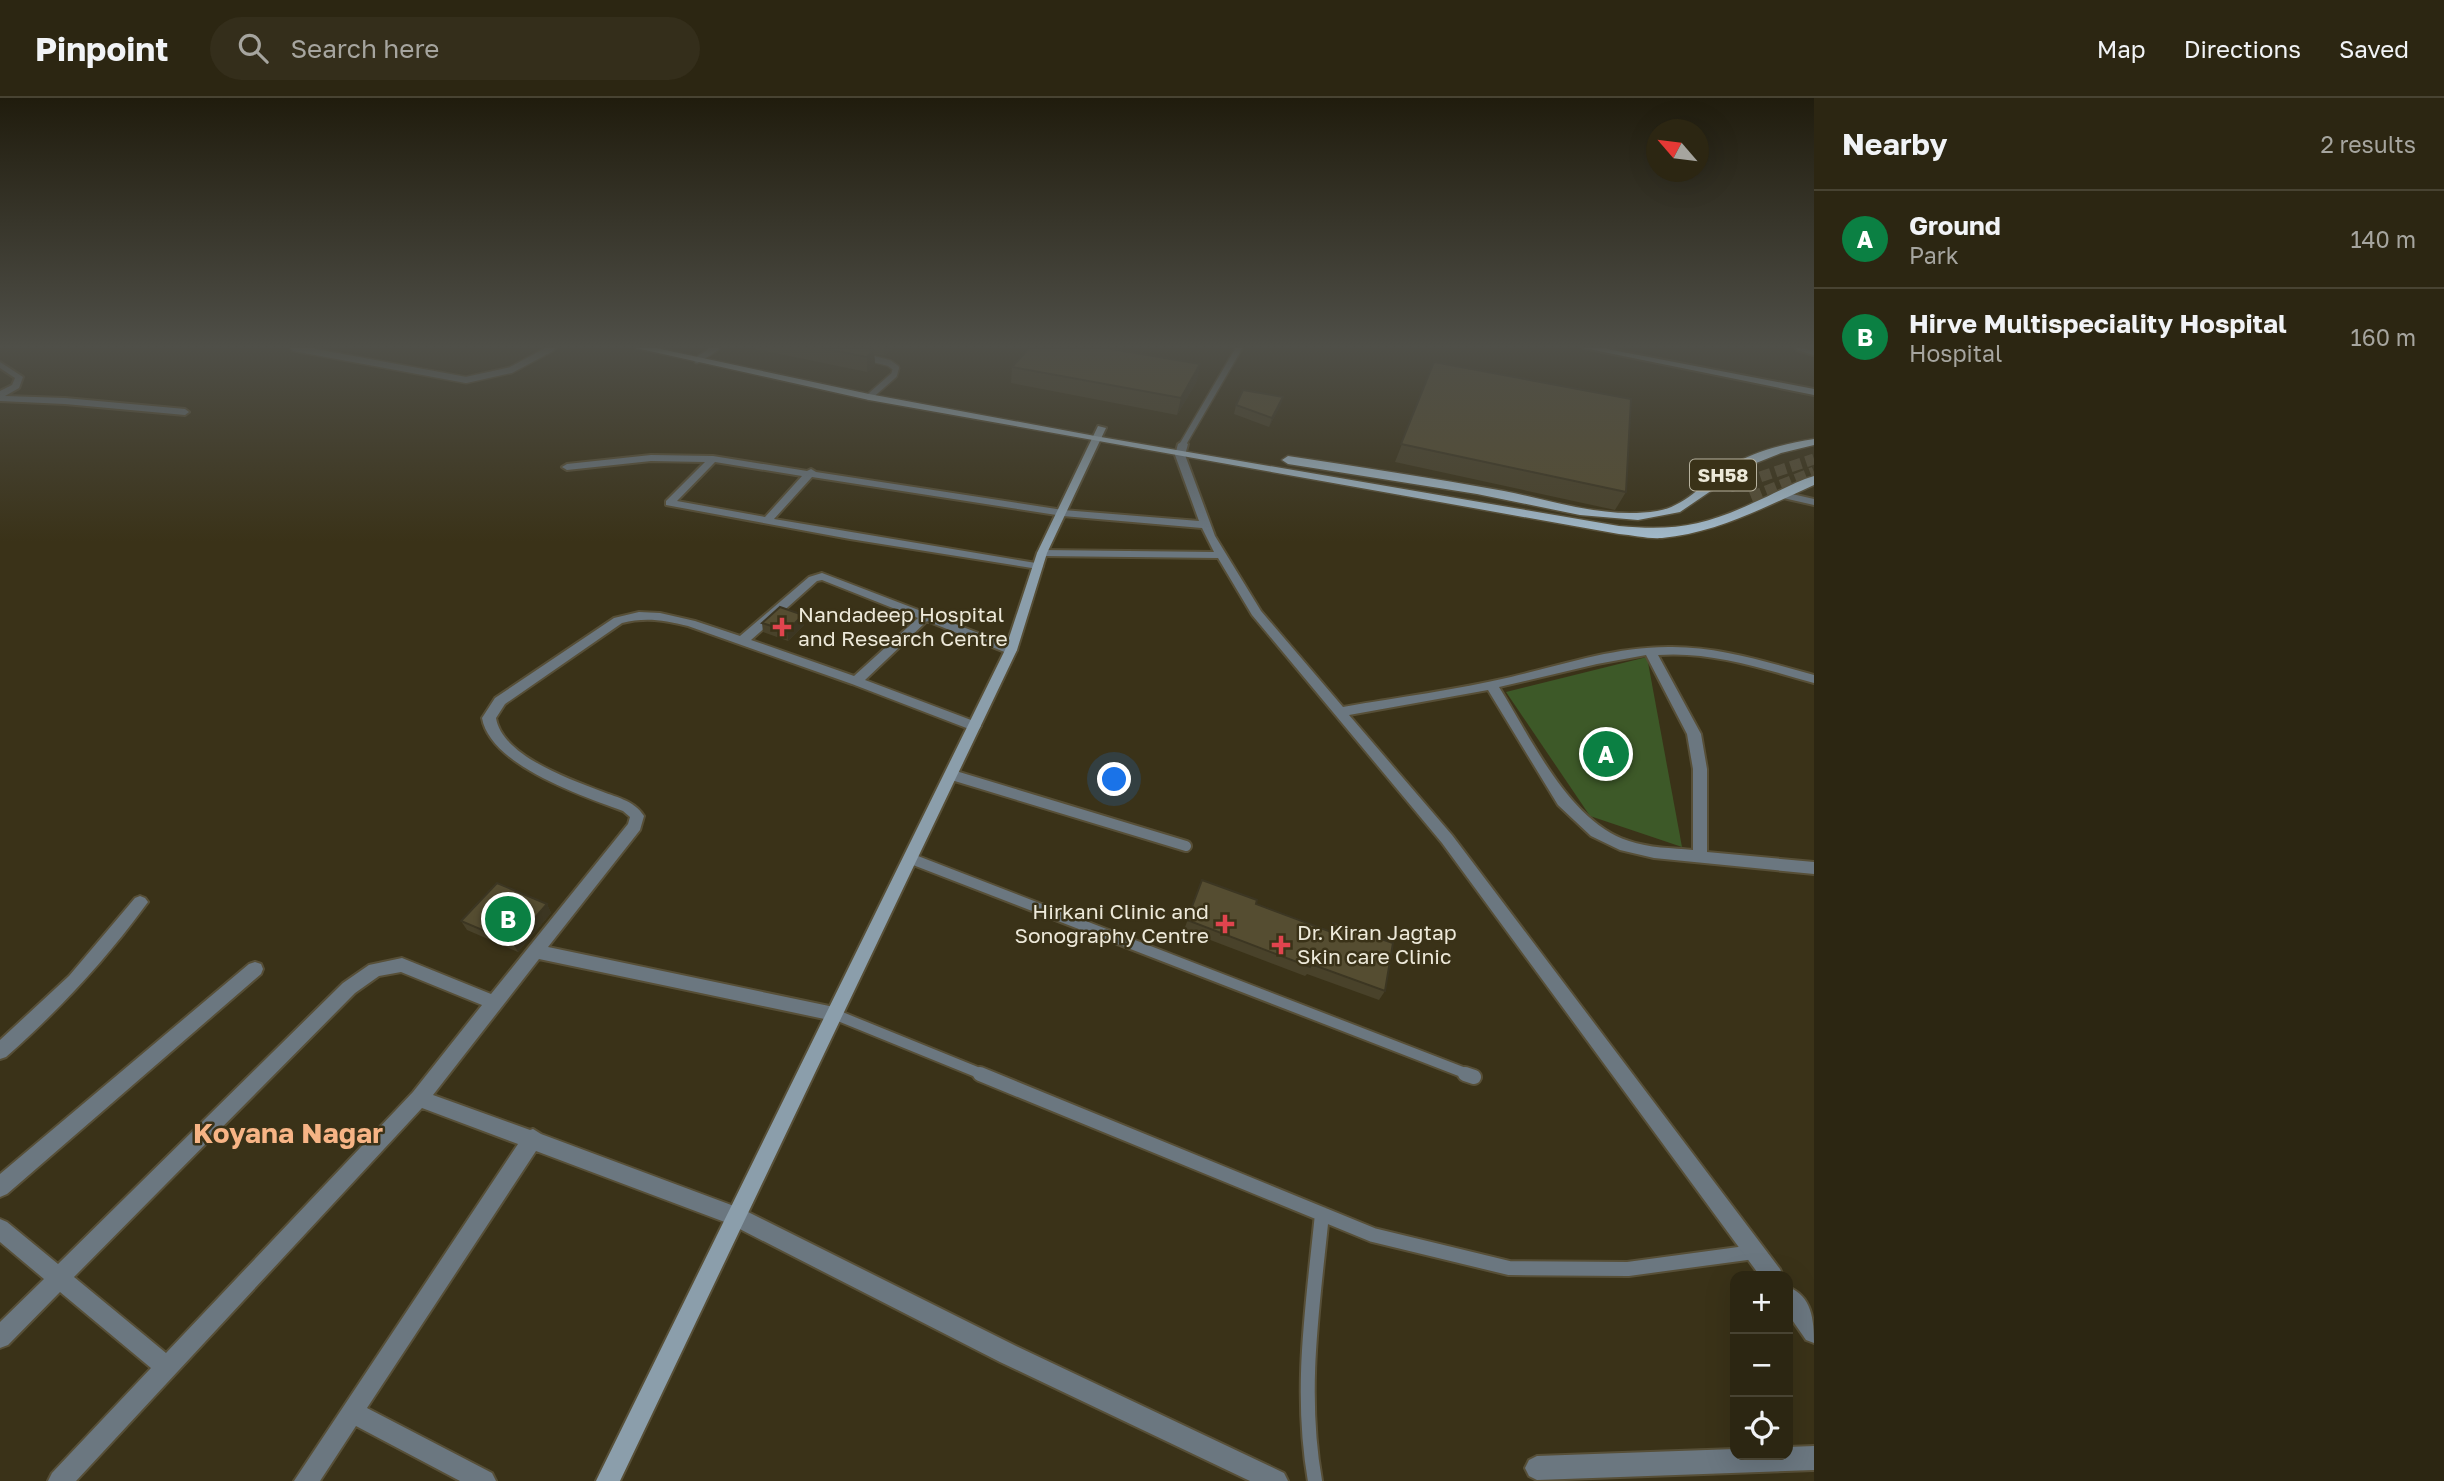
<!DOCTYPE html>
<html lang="en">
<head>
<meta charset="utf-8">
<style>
	:root { --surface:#2c2612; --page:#342e1b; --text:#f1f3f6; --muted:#a6a59f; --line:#484332; --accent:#0b8043 }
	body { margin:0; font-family:"Golos Text",sans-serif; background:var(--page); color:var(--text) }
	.controls { position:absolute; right:21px; bottom:21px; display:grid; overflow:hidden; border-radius:14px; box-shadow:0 7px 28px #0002 }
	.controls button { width:63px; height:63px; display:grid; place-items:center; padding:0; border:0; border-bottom:2px solid var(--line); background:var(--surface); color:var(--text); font:35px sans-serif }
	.compass { position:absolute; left:1646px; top:21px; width:63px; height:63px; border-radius:50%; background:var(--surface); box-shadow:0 7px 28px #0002; rotate:298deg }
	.you { position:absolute; left:1115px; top:682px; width:24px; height:24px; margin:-18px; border:5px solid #fff; border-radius:50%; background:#1a73e8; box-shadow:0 0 0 10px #1a73e833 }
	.badge { display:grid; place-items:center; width:46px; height:46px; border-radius:50%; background:var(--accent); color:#fff; font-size:23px; font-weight:700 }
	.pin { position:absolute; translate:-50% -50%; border:4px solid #fff; box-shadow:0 2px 7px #0006 }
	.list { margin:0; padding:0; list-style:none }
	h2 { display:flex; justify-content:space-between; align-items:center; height:91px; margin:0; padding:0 28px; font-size:30px }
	h2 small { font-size:23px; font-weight:400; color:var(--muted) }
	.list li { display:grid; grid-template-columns:46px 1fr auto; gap:21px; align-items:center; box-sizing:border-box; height:98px; padding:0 28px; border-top:2px solid var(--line) }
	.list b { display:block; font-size:26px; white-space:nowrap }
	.list p { margin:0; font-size:23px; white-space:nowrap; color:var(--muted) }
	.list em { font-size:23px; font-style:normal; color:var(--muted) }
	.icon { flex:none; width:38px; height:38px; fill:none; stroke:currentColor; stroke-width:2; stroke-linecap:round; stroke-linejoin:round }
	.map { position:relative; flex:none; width:1814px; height:1383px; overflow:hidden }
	header { display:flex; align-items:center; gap:42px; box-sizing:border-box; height:98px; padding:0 35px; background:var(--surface); border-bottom:2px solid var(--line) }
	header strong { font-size:33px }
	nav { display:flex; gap:38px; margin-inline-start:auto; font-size:24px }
	.search { width:490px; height:63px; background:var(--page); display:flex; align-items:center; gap:18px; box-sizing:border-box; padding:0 24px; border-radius:38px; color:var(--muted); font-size:26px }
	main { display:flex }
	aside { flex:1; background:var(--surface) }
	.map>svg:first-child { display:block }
	.green { fill:#3d5928 }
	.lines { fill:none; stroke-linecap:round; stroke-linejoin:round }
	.primary-tunnel { stroke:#554d35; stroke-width:11; stroke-dasharray:11 5; stroke-linecap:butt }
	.service-far2-casing { stroke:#574f37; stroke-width:9 }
	.service-far1-casing { stroke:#574f37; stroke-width:14 }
	.service-casing { stroke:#574f37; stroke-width:18 }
	.minor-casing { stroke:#574f37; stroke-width:4 }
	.tertiary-casing { stroke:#574f37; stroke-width:4 }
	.secondary-casing { stroke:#574f37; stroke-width:4 }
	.primary-casing { stroke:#574f37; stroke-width:3 }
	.service-far2 { stroke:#6b7780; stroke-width:6 }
	.service-far1 { stroke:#6b7780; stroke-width:10 }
	.service { stroke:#6b7780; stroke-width:14 }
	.minor { fill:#6b7780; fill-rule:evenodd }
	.tertiary { fill:#6b7780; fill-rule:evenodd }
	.secondary { fill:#8b9eab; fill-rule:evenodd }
	.primary { fill:#a3bbcc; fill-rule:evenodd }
	.wall { fill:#49422a }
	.shaded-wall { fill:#3c3622 }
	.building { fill:#554d31; stroke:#3c3622; stroke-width:2 }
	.health-dot { fill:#e0444e; stroke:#3a3218; stroke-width:2.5 }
	.labels { text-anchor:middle; stroke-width:5; stroke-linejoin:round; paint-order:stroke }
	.shield { fill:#3a3218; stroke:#b7b29f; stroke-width:2 }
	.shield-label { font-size:19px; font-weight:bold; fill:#ede9d9 }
	.poi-label { font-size:21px; fill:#ede9d9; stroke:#3a3218; text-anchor:start }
	.near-neighbourhood-label { font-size:28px; font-weight:bold; fill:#f7b485; stroke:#3a3218 }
</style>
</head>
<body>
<header>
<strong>Pinpoint</strong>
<div class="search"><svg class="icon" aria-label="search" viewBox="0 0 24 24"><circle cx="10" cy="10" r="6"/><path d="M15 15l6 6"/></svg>Search here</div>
<nav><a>Map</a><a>Directions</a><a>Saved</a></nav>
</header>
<main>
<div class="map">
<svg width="1814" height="1383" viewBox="0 0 1814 1383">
	<rect width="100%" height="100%" fill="#3a3218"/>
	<path class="green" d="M1647,559L1682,749L1590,718L1506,594Z"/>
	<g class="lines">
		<path class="primary-tunnel" d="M1730,389L1814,361
			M1751,399L1814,374"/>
		<defs>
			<path id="service-far2" d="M294,250L466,282L511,272L552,250
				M862,258L889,265L896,270L894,277L869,299
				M697,262L716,250
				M1183,346L1239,250"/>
			<path id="service-far1" d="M952,677L1186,748
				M909,760L1470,977
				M834,916L984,977"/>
			<path id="service" d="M980,976L1373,1137L1509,1170L1628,1171L1754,1154
				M1465,976L1474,979
				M1315,1383C1299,1293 1313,1206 1322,1116"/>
			<path id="minor" d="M0,264L23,279L19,290L5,298L65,300L185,311L189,314L185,317L65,306L0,303V293L12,287L15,280L0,270Z
				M1183,343L1188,346L1185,357L1215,438L1261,513L1343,609C1399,599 1456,592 1511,579C1562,567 1614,549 1668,549C1718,548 1766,564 1814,577V585C1763,571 1712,553 1658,557L1701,636L1707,671V754L1814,764V776L1654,760L1620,752L1591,738L1558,707L1488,592L1349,617L1452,737L1780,1171L1783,1178H1760L1442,745L1252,517L1218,460L1042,458L1037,455L1042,452L1214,454L1202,430L1063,418L812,379L774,421L1042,466L1043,468L1038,471L850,441L666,407V403L705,364L651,363L567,372L562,369L567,366L651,357L713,358L807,373L811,371L816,374L1063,412L1199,423L1175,357L1178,346ZM715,364L802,378L765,419L677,403ZM1646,557L1687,636L1693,671V752C1672,750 1649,750 1629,743C1569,724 1531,640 1499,589L1597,566Z
				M1783,394L1814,401V407L1779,399V395Z
				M822,475L1015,549L1017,552L1015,555H1007L927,523L865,582L979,625L981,628L979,631H969L852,586L688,528C664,522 645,519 622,525L505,606L496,620C502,657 567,680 598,692C615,699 634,702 644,718L640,732L548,849L834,909L840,911L843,916L840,921L834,923L539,861L433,997L530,1032L533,1031L541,1036L742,1111L1016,1248L1284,1375L1288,1383H1250L1000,1264L730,1126L536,1053L367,1310L492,1375L496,1383H460L356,1328L320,1383H294L518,1046L422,1010L76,1383H48L52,1375L151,1270L60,1194L8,1247L0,1250V1224L44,1181L0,1144V1121L7,1124L58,1166L343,885L369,867L402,860L491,896L628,726L630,719L623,713C582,698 490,667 482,620L495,600L614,520L639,514L660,515L695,523L740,538L809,479ZM822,482L918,520L854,578L751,542L817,483ZM401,874L482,907L413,994L166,1255L74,1179L355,895L379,878Z
				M140,798L145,800L148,804L145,808C104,864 58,913 6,959L0,961V942L69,878L135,800Z
				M255,864L261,866L263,871L261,876L7,1096L0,1099V1076L249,866Z
				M1788,1189C1812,1198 1814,1222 1814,1245L1806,1242L1788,1216Z
				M1814,1348V1372L1537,1382L1529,1378L1525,1370L1529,1362L1537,1358L1735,1351V1357H1788V1349Z"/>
			<path id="tertiary" d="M1796,250L1814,252V257L1797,252Z"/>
			<path id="secondary" d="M1584,250H1602L1814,291V297Z
				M1098,328L1106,330L1047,455L1017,552L620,1383H596L1005,552L1037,455Z"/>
			<path id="primary" d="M636,250H656L869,296L1095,338L1619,428C1674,433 1704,428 1755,404C1774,396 1794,384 1814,378V387C1765,409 1716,435 1662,440C1648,441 1633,437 1619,436L869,302Z
				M1814,341V347L1781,355L1746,369L1680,414L1638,422L1580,417L1477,396L1288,366L1282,362L1288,358C1360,369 1432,380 1504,393C1554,403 1605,421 1657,413C1685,409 1705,383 1728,369C1755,353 1784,346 1814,341Z"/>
		</defs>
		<use href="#service-far2" class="service-far2-casing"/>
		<use href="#service-far1" class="service-far1-casing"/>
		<use href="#service" class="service-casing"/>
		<use href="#minor" class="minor-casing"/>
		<use href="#tertiary" class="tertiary-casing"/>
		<use href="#secondary" class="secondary-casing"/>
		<use href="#primary" class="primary-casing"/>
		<use href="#service-far2" class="service-far2"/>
		<use href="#service-far1" class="service-far1"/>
		<use href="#service" class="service"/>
		<use href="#minor" class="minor"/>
		<use href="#tertiary" class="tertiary"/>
		<use href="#secondary" class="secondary"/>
		<use href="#primary" class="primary"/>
	</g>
	<path class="wall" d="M751,250H893L884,258L874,256L875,267L867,274Z
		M1434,264L1626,394L1615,412L1395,364Z
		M1012,269L1197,283L1177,317L1011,285Z
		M1283,299L1280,308L1269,329L1234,316L1236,307Z
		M803,517L804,527L788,543L763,534L762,525Z
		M1202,782L1256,806L1328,833L1333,825L1385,893L1379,902L1307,876L1305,878L1184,832Z
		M547,806L551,815L518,854L467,832L461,823Z"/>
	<path class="shaded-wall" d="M884,250H893L884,258Z
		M874,252L875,267L867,274V259Z
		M1200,266L1197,283L1177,317L1181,300Z
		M1283,299L1280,308L1269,329L1272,320Z
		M803,517L804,527L788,543L787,533Z
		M547,806L551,815L518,854L513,845Z"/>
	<path class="building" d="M821,250H864L874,252L867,259Z
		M1029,250H1106L1200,266L1181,300L1012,269Z
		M1434,264L1631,301L1626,394L1401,346Z
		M1243,292L1283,299L1272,320L1236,307Z
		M780,509L803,517L787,533L762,525Z
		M1202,782L1257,802L1256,806L1331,834L1333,825L1393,845L1385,893L1311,866L1310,869L1187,822Z
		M497,785L547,806L513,845L461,823Z"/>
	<linearGradient id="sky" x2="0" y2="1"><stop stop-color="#201c0d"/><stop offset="0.56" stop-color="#4f4f48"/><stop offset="1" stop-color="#4f4f48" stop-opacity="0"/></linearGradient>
	<rect width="1814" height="444" fill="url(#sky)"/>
	<g class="health-dot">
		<path d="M778.5 518.5h7v7h7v7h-7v7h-7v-7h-7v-7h7z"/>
		<path d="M1221.5 815.5h7v7h7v7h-7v7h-7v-7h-7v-7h7z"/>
		<path d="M1277.5 836.5h7v7h7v7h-7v7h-7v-7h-7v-7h7z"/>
	</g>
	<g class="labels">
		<rect class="shield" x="1690" y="361.5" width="66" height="31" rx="5"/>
		<g class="shield-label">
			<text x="1723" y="384">SH58</text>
		</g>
		<g class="poi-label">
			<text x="798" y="524">Nandadeep Hospital<tspan x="798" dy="24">and Research Centre</tspan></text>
			<text x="1209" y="821" text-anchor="end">Hirkani Clinic and<tspan x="1209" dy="24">Sonography Centre</tspan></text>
			<text x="1297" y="842">Dr. Kiran Jagtap<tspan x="1297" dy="24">Skin care Clinic</tspan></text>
		</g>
		<g class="near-neighbourhood-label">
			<text x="288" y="1045">Koyana Nagar</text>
		</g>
	</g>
</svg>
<div class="controls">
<button>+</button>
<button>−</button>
<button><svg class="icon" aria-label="locate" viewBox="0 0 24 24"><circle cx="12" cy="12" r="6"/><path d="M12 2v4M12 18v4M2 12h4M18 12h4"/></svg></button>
</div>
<svg class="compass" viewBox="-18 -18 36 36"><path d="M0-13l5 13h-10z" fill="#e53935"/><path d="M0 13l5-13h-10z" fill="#a6a59f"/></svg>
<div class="you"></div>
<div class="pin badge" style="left:1606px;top:656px">A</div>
<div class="pin badge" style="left:508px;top:821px">B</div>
</div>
<aside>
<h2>Nearby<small>2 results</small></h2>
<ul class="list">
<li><span class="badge">A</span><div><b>Ground</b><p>Park</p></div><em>140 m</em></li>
<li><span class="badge">B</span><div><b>Hirve Multispeciality Hospital</b><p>Hospital</p></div><em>160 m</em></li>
</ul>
</aside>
</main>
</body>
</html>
